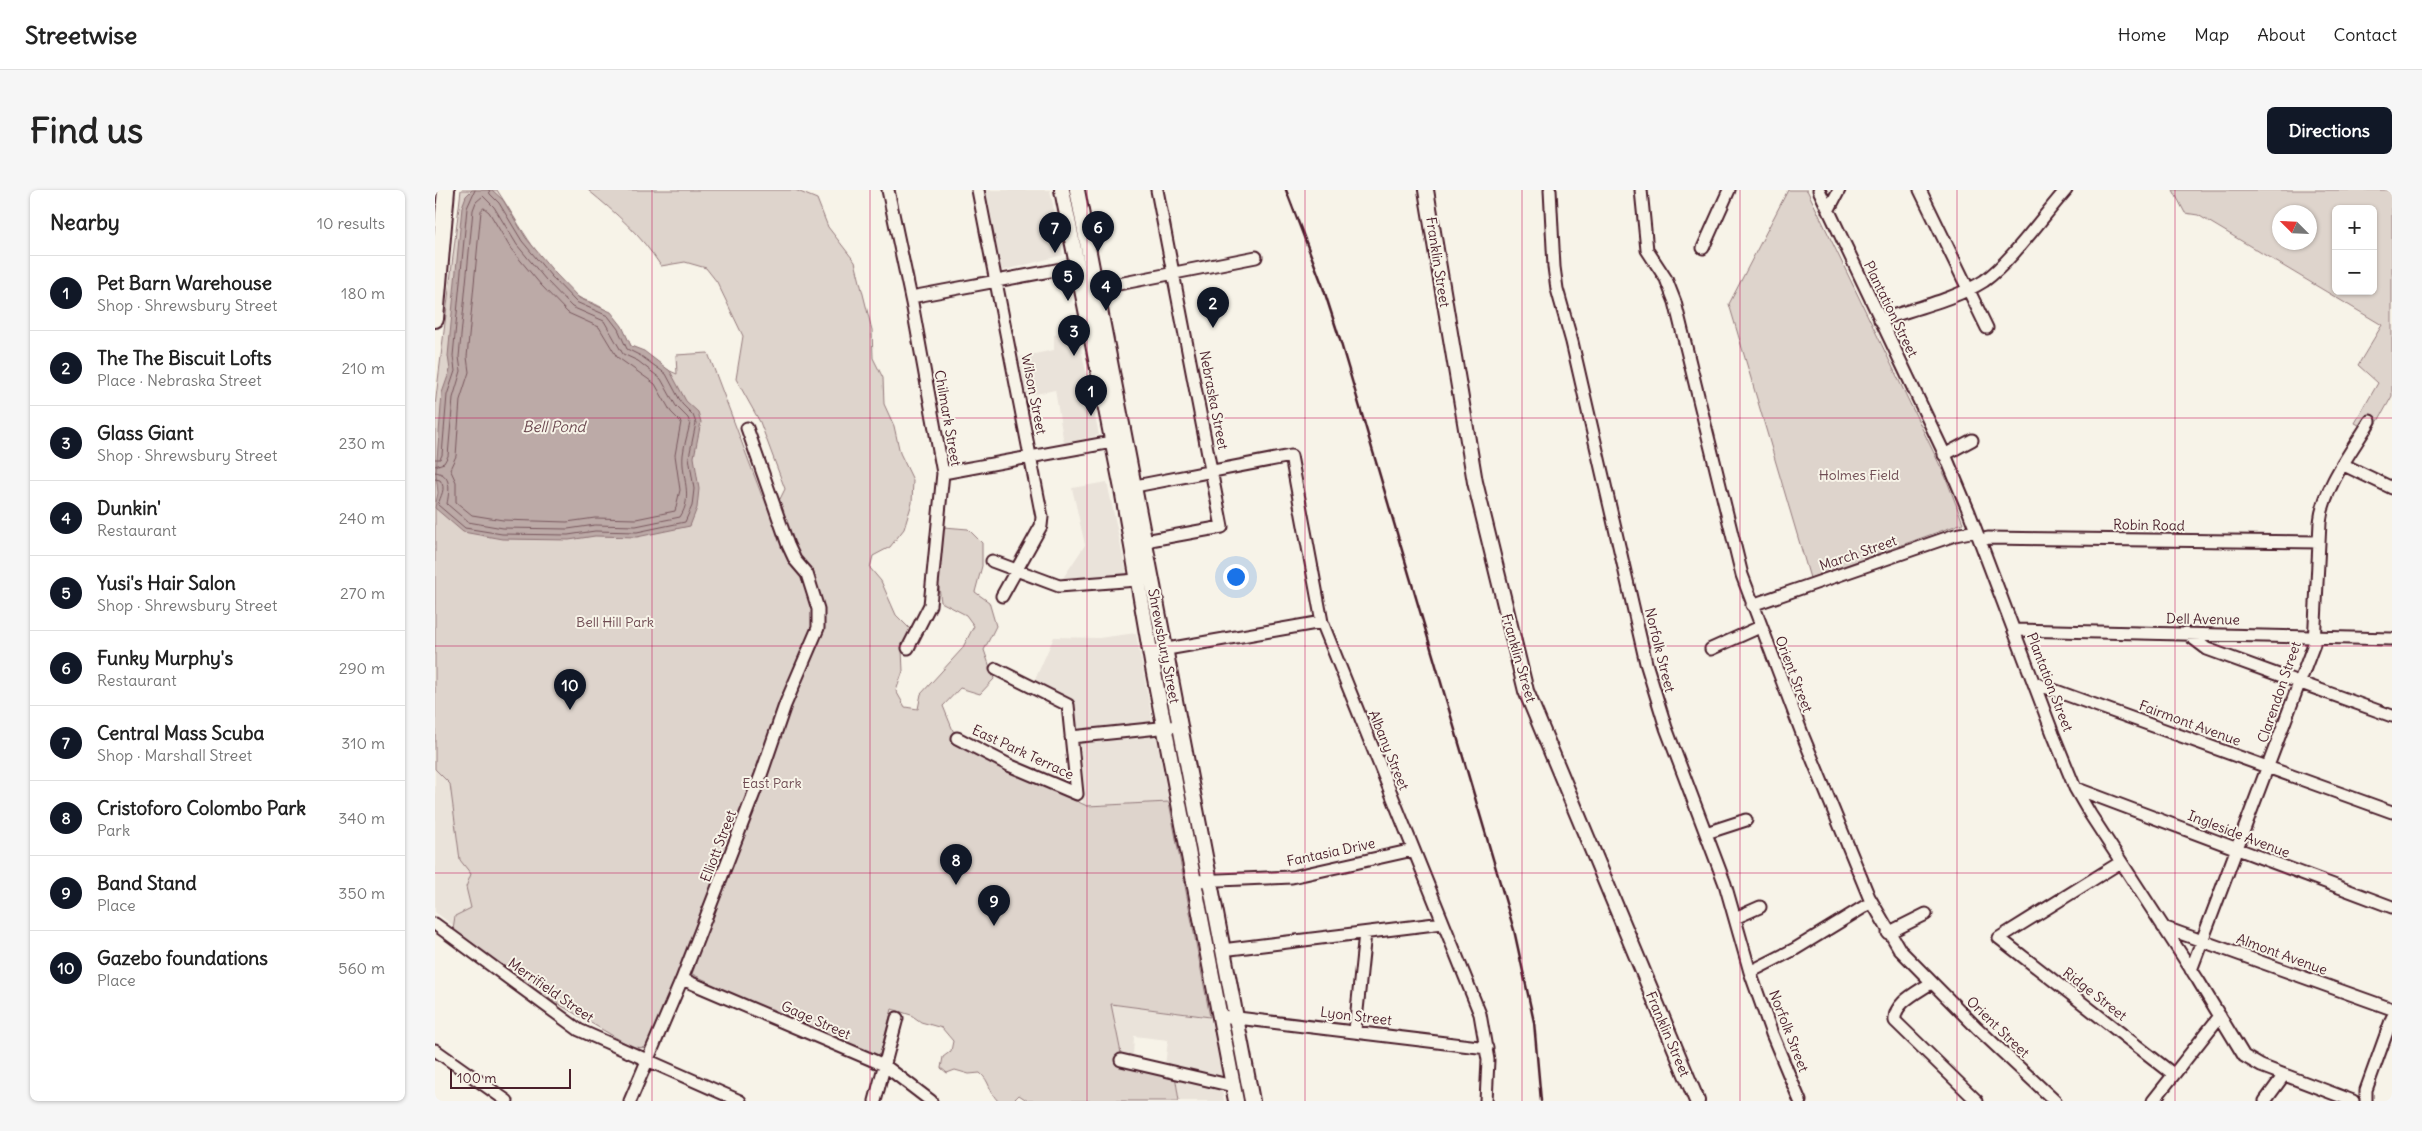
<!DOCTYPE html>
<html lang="en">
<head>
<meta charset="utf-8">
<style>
	:root { --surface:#fff; --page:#f6f6f6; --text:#222; --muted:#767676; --line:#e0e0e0; --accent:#111827 }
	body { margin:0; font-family:Delius,sans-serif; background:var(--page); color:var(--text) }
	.controls { position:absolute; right:15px; top:15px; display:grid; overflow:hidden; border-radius:8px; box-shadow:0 1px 4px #0004 }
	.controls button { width:45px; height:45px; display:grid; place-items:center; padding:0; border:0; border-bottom:1px solid var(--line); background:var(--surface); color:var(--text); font:25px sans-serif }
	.compass { position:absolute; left:1837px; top:15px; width:45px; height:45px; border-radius:50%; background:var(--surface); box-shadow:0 1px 4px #0004; rotate:294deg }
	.scale { position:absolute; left:15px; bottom:12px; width:121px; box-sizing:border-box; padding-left:5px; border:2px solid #4a1f2b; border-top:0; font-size:14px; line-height:18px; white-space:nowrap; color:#4a1f2b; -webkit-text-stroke:4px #f7f3e8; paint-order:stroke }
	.you { position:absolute; left:800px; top:386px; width:18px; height:18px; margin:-12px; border:4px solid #fff; border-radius:50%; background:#1a73e8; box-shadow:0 0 0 8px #1a73e833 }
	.badge { display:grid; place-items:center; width:32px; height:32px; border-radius:50%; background:var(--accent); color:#fff; font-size:16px; font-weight:700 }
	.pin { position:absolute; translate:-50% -41px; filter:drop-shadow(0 1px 2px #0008) }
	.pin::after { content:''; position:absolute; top:26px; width:18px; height:15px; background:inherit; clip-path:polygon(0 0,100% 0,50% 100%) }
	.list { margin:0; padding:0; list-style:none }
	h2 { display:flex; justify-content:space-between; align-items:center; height:65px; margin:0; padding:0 20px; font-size:21px }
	h2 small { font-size:16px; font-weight:400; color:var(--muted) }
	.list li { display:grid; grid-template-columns:32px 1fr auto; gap:15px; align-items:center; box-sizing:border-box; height:75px; padding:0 20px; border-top:1px solid var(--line) }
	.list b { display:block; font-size:19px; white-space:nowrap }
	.list p { margin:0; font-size:16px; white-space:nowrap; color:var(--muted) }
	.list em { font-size:16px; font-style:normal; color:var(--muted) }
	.map { position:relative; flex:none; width:1957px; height:911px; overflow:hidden; border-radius:8px }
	header { display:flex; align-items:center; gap:30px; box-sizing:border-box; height:70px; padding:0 25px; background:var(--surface); border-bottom:1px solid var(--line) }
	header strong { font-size:24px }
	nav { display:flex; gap:28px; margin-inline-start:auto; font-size:18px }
	.intro { display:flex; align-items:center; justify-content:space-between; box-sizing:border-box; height:120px; padding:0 30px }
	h1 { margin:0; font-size:35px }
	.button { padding:12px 22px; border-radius:8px; background:var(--accent); color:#fff; font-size:18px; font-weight:700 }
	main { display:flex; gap:30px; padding:0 30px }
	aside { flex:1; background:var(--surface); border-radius:8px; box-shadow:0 1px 4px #0004 }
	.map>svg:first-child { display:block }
	.built { fill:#eae3da }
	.green { fill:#ded4cc; stroke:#947a7c; fill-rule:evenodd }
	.water { fill:#bcaaa7; stroke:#8e7275 }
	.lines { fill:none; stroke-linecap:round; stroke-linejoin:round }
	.shore { stroke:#78575d; stroke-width:1 }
	.minor-casing { stroke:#4a1f2b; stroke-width:15 }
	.major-casing { stroke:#4a1f2b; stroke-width:18 }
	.highway-casing { stroke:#4a1f2b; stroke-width:20 }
	.minor { stroke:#f7f3e8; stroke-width:11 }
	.major { stroke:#f7f3e8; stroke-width:14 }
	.highway { stroke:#f7f3e8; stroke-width:16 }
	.rail { stroke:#4a1f2b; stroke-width:2.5 }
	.grid { fill:none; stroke:#c2185b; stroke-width:1; stroke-opacity:0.55 }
	.labels { text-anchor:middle; stroke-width:4; stroke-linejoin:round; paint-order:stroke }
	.street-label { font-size:14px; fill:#4a1f2b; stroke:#f7f3e8 }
	.park-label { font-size:14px; fill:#6f4c53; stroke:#f7f3e8 }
	.water-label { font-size:15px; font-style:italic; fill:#6c4950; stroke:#f7f3e8 }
</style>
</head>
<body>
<header>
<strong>Streetwise</strong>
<nav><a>Home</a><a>Map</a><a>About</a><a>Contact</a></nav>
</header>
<div class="intro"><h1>Find us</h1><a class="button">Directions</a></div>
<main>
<aside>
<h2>Nearby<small>10 results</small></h2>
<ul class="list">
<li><span class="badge">1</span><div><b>Pet Barn Warehouse</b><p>Shop · Shrewsbury Street</p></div><em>180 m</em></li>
<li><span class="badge">2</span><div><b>The The Biscuit Lofts</b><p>Place · Nebraska Street</p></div><em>210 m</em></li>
<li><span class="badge">3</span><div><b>Glass Giant</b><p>Shop · Shrewsbury Street</p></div><em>230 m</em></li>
<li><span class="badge">4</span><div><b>Dunkin'</b><p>Restaurant</p></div><em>240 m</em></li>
<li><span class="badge">5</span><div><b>Yusi's Hair Salon</b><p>Shop · Shrewsbury Street</p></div><em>270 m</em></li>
<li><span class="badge">6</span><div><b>Funky Murphy's</b><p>Restaurant</p></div><em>290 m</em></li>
<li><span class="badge">7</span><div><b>Central Mass Scuba</b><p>Shop · Marshall Street</p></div><em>310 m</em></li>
<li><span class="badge">8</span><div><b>Cristoforo Colombo Park</b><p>Park</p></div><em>340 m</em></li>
<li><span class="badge">9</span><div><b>Band Stand</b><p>Place</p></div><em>350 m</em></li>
<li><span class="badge">10</span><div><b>Gazebo foundations</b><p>Place</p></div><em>560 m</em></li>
</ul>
</aside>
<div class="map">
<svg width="1957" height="911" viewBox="0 0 1957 911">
	<rect width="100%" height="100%" fill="#f7f3e8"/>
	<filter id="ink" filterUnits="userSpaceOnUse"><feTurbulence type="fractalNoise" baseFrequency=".02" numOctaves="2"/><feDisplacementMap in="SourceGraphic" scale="10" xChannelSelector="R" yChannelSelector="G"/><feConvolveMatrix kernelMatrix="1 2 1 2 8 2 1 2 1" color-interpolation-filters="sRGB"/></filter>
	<g filter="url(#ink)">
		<path class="built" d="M551,0H615L628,65L566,81Z
			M642,139L664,245L629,254L620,200L591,206L585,167L619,160V145Z
			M672,292L692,385L626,391L650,355L637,298Z
			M701,443L718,533L644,541L636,516L598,494L619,447L664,448Z
			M721,542L734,612L652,616L648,614L640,548Z
			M0,579L78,658L70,774L0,722Z
			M676,814L775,827L788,888L730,876L733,850L699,846L698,868L686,865Z
			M740,885L786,897L789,911H744Z"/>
		<path class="green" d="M26,0H62C86,37 107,78 142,106C147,110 154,111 160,114C180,123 187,137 196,156C213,163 225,178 242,184L241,165L273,163L327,306L345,309L350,299L325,232L301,189L308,146L282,92L271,78L250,72L226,76C206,45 181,23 153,0H360L382,9L393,37L420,72L437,140L438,168L448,188L449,214L459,236L465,263L478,290L477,313L469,339L455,357L438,366L435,378L446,391L461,425L476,440L467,460L468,481L461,501L470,517L483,519L486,504L527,459L539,436L531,425L506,412L503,390L509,337L533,339L547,353V376L540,402L554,412L561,436L549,460L559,489L545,504L525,498L508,516L519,543L516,552L652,616L734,612L775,827L676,814L688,873L740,885L744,911H593L584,905L578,911H563C554,902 555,891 545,883L534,884L520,880L512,883L506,878L508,867L516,861L518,851L507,838L486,832L476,825L457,819L444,867L337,819L318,815L272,794V791L257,784L261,773L256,771L214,858L197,857L98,799L18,739L20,726L36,718L31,697L36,684L25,670L15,594L0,579V216Z
			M1353,0H1372L1511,288L1528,333L1375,388L1294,114Z
			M1738,0H1957V206L1937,242L1920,233L1943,193L1923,175L1947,135L1763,25L1750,23ZM1901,19H1938V101H1901ZM1844,22H1874V52H1844Z"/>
		<path class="water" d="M37,0H57L68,10L91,48L120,83L144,108L176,122L187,136L196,156L209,161L235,181L251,211L263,222L266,232L259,267L264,299L262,318L255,336L202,347L160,346L134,350L67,349L28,342L0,318L3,303L1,283L7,203L15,180L13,166L27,17L31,6Z"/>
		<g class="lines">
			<path class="shore" d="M49,18L54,22L76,59L106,95L133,123L164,137L182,167L220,194L236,222L246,232L240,265L245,300L240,321L201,329L160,328L132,332L68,330L37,325L21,312V292L15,279L21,266L25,210L34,182L32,167L46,21Z
				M0,269H5L7,265L12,205L20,181L18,166L32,18L40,0
				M0,276L9,273L13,266L18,208L26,181L24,167L38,20L41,12L48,6L59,17L82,55L111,90L137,117L169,131L188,164L203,171L226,189L241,216L253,228L255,233C253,244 249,254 248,265C246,287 259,306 245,327L201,336L160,335L133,339L68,338L33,332L12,314C14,302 18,284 0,282
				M0,289L5,290C12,299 5,306 3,315L30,338L67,344L133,345L160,341L202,342L250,332L257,316L259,299L254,267L261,233L258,225L247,214L231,184L206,166L192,159L183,139L173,126L141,112L116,86L87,51L64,13L55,4L54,0"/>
			<defs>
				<path id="minor" d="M453,0L477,113L508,283L495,415L473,458
					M543,0L607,327L606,336L567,406
					M1115,0L1119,77L1122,99L1137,152L1211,473L1231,538L1290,694L1315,782L1337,844L1365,911
					M1206,0L1212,60L1231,89L1240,112L1307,385L1368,546L1434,707L1465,760L1542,838L1620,911
					M1384,0L1511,267L1534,322L1618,544L1640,598L1655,624L1763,790L1809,866L1826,876L1918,911
					M1485,0L1552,138
					M1393,21L1404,0
					M1268,58L1294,0
					M653,100L821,67
					M476,107L642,76
					M1445,130C1477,119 1521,109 1549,91C1576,72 1608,26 1631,0
					M1509,265L1537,250
					M1909,275L1957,298
					M508,283L677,252
					M690,298L856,266L887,432L1045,824L1053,870L1051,911
					M710,351L787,337L722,0
					M1545,351L1553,348L1884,352
					M557,371L624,396L702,390
					M1317,415L1520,345L1541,341
					M1579,440L1957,449
					M1751,443L1772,459L1957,526
					M1276,459L1325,437
					M715,462L887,432
					M1599,493L1957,622
					M636,547L744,536
					M522,548L576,576L642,604L633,515L561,479
					M1640,598L1957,717
					M1271,643L1311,630
					M1686,672L1564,748L1738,884
					M760,691L857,687L978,660
					M1300,728L1325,717
					M0,734L144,840L305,911
					M1728,737L1957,819
					M1453,743L1491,724
					M787,760L1008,733
					M1756,780L1879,454L1885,332C1889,296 1917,261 1935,231
					M1315,782L1360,759L1437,712
					M247,789L449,875L496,911
					M1496,793C1483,802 1458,813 1460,831L1542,911
					M786,826L1052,858
					M920,840L930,743
					M0,860L72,911
					M686,870L798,896
					M195,911L247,789L326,585L350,515L383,438V419L372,384L360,370L353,355L312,238
					M440,911L462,828
					M1718,911L1785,826
					M1830,911L1849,885
					M1931,911V900L1957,828"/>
				<path id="major" d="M627,0L687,299L718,478L801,911
					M642,0L817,911
					M991,0L1040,292L1091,501L1262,911"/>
				<path id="highway" d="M0,129L11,0"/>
			</defs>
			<use href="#minor" class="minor-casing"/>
			<use href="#major" class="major-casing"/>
			<use href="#highway" class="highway-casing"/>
			<use href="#minor" class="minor"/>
			<use href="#major" class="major"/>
			<use href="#highway" class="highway"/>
			<path class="rail" d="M851,0L887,94L905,150L1079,740L1099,832L1106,911"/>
		</g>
	</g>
	<path class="grid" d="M217,0V911M435,0V911M652,0V911M870,0V911M1087,0V911M1305,0V911M1522,0V911M1740,0V911M0,228H1957M0,456H1957M0,683H1957"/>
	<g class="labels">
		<g class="street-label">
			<text transform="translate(1003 72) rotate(81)" y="5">Franklin Street</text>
			<text transform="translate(1456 119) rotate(64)" y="5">Plantation Street</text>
			<text transform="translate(599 204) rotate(79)" y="5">Wilson Street</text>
			<text transform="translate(779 210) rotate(79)" y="5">Nebraska Street</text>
			<text transform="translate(513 228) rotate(80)" y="5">Chilmark Street</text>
			<text transform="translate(1714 335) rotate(1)" y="5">Robin Road</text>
			<text transform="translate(1423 363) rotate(-19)" y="5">March Street</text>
			<text transform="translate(1768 429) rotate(1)" y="5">Dell Avenue</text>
			<text transform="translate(729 456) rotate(79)" y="5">Shrewsbury Street</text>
			<text transform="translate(1225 460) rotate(76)" y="5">Norfolk Street</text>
			<text transform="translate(1084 468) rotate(74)" y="5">Franklin Street</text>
			<text transform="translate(1359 484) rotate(69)" y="5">Orient Street</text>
			<text transform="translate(1615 492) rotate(69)" y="5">Plantation Street</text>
			<text transform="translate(1844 502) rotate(-71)" y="5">Clarendon Street</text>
			<text transform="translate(1755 533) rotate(20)" y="5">Fairmont Avenue</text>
			<text transform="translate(954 560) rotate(68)" y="5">Albany Street</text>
			<text transform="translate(588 562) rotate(25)" y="5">East Park Terrace</text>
			<text transform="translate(1804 644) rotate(21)" y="5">Ingleside Avenue</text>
			<text transform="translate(283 656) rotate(-69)" y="5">Elliott Street</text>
			<text transform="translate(896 662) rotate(-12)" y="5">Fantasia Drive</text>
			<text transform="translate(1847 764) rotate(20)" y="5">Almont Avenue</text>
			<text transform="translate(116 800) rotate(35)" y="5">Merrifield Street</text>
			<text transform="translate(1660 804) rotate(38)" y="5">Ridge Street</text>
			<text transform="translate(921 826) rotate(7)" y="5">Lyon Street</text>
			<text transform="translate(381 830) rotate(24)" y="5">Gage Street</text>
			<text transform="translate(1563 837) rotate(44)" y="5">Orient Street</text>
			<text transform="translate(1354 841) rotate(69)" y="5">Norfolk Street</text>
			<text transform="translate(1233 844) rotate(67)" y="5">Franklin Street</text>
		</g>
		<g class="park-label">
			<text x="1424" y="290">Holmes Field</text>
			<text x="180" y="437">Bell Hill Park</text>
			<text x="337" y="598">East Park</text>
		</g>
		<g class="water-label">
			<text x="119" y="242">Bell Pond</text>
		</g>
	</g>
</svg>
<div class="controls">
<button>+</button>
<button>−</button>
</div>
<svg class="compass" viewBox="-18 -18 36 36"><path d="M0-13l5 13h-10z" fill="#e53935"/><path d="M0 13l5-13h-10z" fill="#767676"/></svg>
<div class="scale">100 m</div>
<div class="you"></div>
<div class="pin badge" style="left:656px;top:226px">1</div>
<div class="pin badge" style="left:778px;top:138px">2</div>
<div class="pin badge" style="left:639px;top:166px">3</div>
<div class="pin badge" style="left:671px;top:121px">4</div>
<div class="pin badge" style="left:633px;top:111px">5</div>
<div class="pin badge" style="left:663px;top:62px">6</div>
<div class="pin badge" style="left:620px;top:63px">7</div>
<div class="pin badge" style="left:521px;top:695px">8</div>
<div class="pin badge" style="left:559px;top:736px">9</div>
<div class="pin badge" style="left:135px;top:520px">10</div>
</div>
</main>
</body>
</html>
